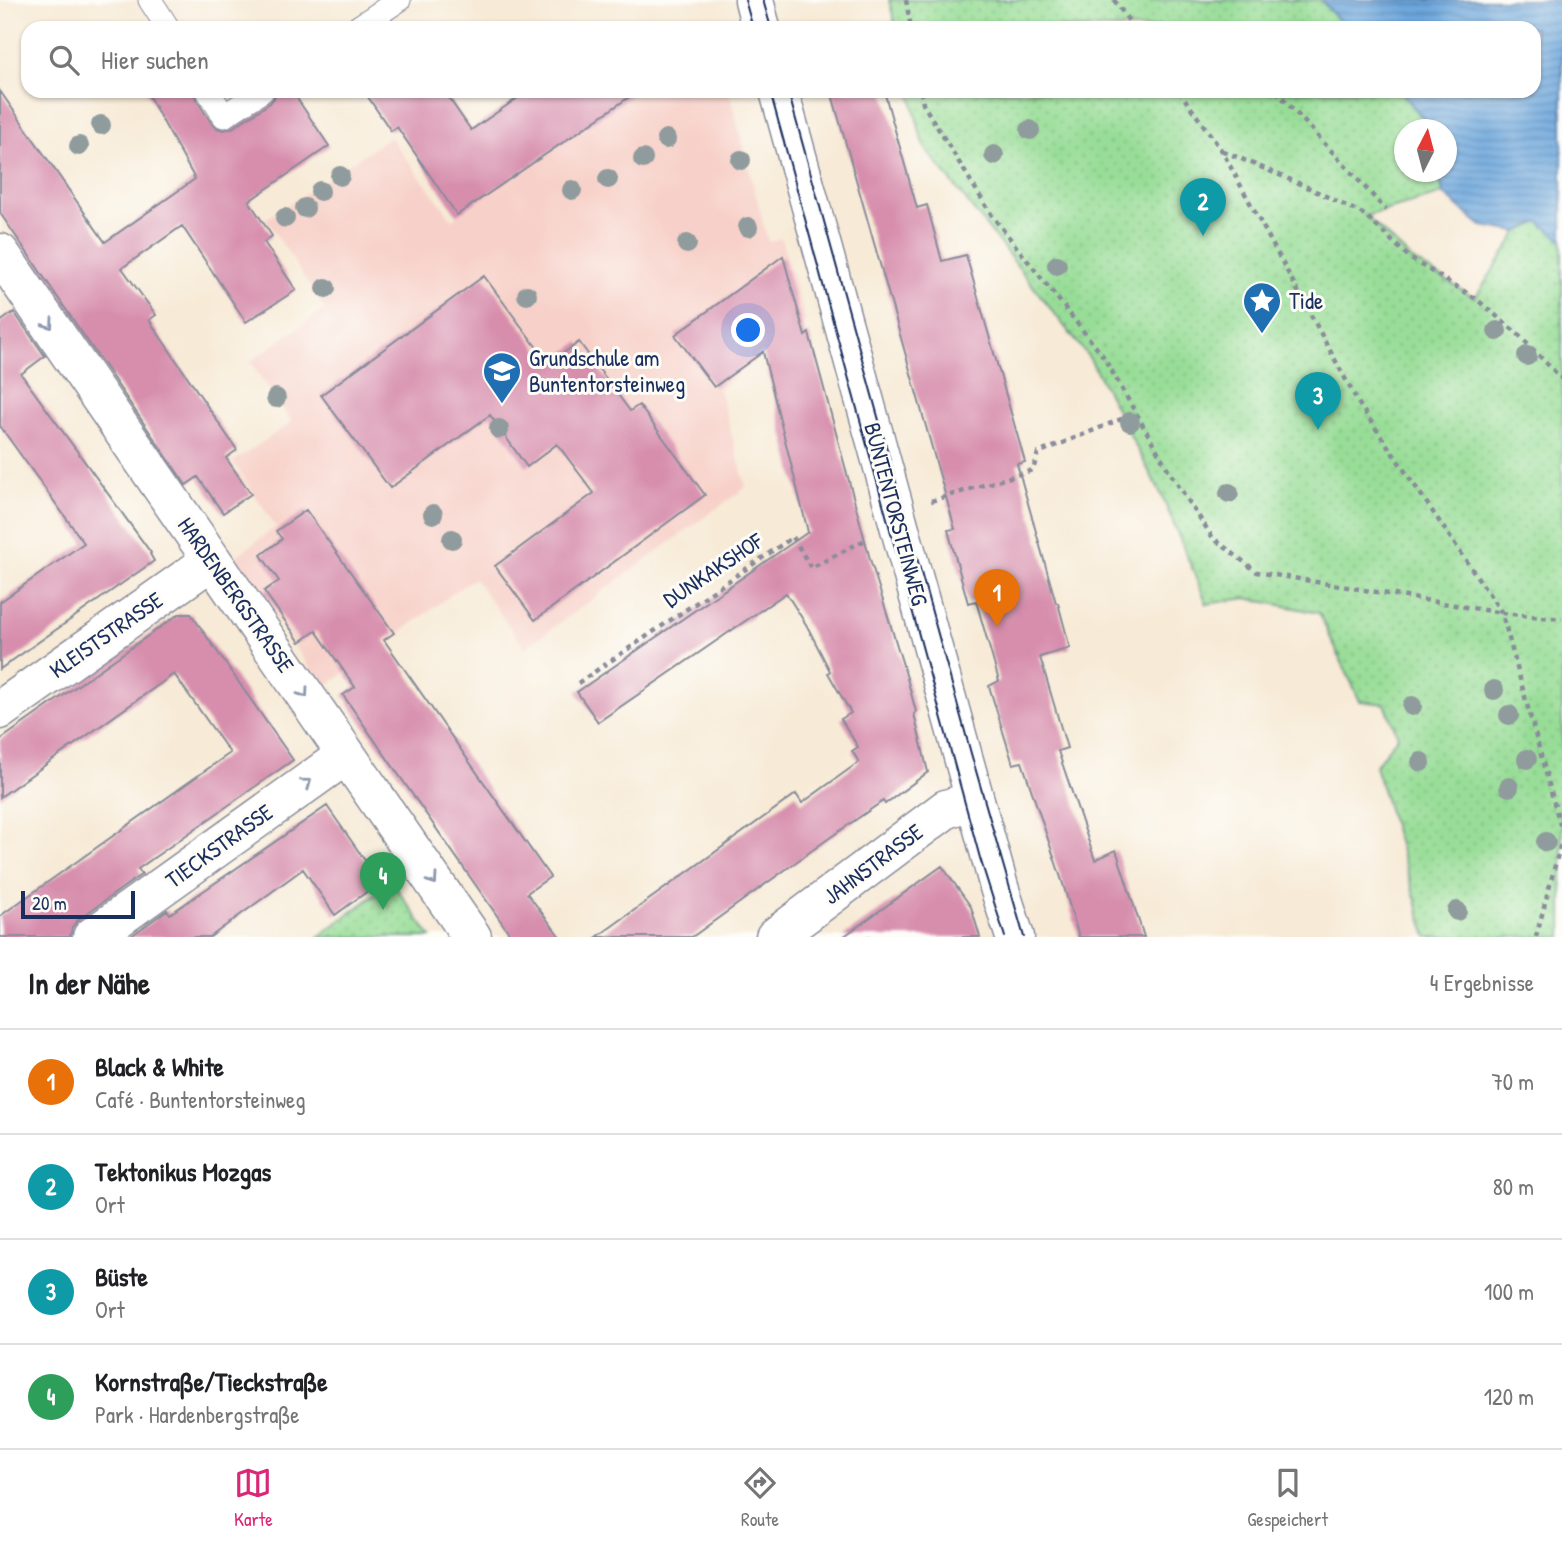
<!DOCTYPE html>
<html lang="de">
<head>
<meta charset="utf-8">
<style>
	:root { --surface:#fff; --page:#f2f2f2; --text:#202124; --muted:#757577; --line:#e0e0e0; --accent:#db2777 }
	body { margin:0; font-family:"Patrick Hand",sans-serif; background:var(--page); color:var(--text) }
	.compass { position:absolute; left:1394px; top:119px; width:63px; height:63px; border-radius:50%; background:var(--surface); box-shadow:0 2px 5px #0004; rotate:6deg }
	.scale { position:absolute; left:21px; bottom:18px; width:114px; box-sizing:border-box; padding-left:7px; border:4px solid #1b2f5e; border-top:0; font-size:19px; line-height:24px; white-space:nowrap; color:#1b2f5e; -webkit-text-stroke:5px #fdfcf7; paint-order:stroke }
	.you { position:absolute; left:749px; top:331px; width:24px; height:24px; margin:-18px; border:5px solid #fff; border-radius:50%; background:#1a73e8; box-shadow:0 0 0 10px #1a73e833 }
	.badge { display:grid; place-items:center; width:46px; height:46px; border-radius:50%; background:var(--accent); color:#fff; font-size:23px; font-weight:700 }
	.pin { position:absolute; translate:-50% -58px; filter:drop-shadow(0 2px 4px #0008) }
	.pin::after { content:''; position:absolute; top:37px; width:24px; height:21px; background:inherit; clip-path:polygon(0 0,100% 0,50% 100%) }
	.list { margin:0; padding:0; list-style:none }
	h2 { display:flex; justify-content:space-between; align-items:center; height:91px; margin:0; padding:0 28px; font-size:30px }
	h2 small { font-size:23px; font-weight:400; color:var(--muted) }
	.list li { display:grid; grid-template-columns:46px 1fr auto; gap:21px; align-items:center; box-sizing:border-box; height:105px; padding:0 28px; border-top:2px solid var(--line) }
	.list b { display:block; font-size:26px; white-space:nowrap }
	.list p { margin:0; font-size:23px; white-space:nowrap; color:var(--muted) }
	.list em { font-size:23px; font-style:normal; color:var(--muted) }
	.icon { flex:none; width:38px; height:38px; fill:none; stroke:currentColor; stroke-width:2; stroke-linecap:round; stroke-linejoin:round }
	.map { position:relative; flex:none; width:1562px; height:937px; overflow:hidden }
	.search { position:absolute; background:var(--surface); box-shadow:0 2px 5px #0004; left:21px; right:21px; top:21px; height:77px; display:flex; align-items:center; gap:18px; box-sizing:border-box; padding:0 24px; border-radius:21px; color:var(--muted); font-size:26px }
	.sheet { height:511px; background:var(--surface) }
	nav { display:flex; justify-content:space-around; align-items:center; box-sizing:border-box; height:98px; border-top:2px solid var(--line); background:var(--surface); font-size:19px; color:var(--muted) }
	nav a { display:grid; justify-items:center; gap:4px }
	nav .on { color:var(--accent) }
	.map>svg:first-child { display:block }
	.built { fill:#f7d1c9 }
	.grass { fill:url(#grass-dots); stroke:#5a867a; stroke-width:2 }
	.water { fill:url(#water-rules); stroke:#446b9e; stroke-width:2 }
	.building { fill:#d78ead }
	.lines { fill:none; stroke-linecap:round; stroke-linejoin:round }
	.lane-casing { stroke:#898c9a; stroke-width:25 }
	.street-casing { stroke:#898c9a; stroke-width:41 }
	.path { stroke:#898c9a; stroke-width:4.5; stroke-dasharray:5 5; stroke-linecap:butt }
	.lane { stroke:#fff; stroke-width:23 }
	.street { stroke:#fff; stroke-width:38 }
	.tram { stroke:#1b2f5e; stroke-width:2 }
	.tree { fill:#8f9b9c }
	.oneway { stroke:#8d97ae }
	.labels { text-anchor:middle; stroke-width:6; stroke-linejoin:round; paint-order:stroke }
	.poi-label { font-size:23px; fill:#1b2f5e; stroke:#fdfcf7; text-anchor:start }
	.street-label { font-size:23px; fill:#1b2f5e; stroke:#fdfcf7 }
</style>
</head>
<body>
<div class="map">
<svg width="1562" height="937" viewBox="0 0 1562 937">
	<defs>
		<pattern id="grass-dots" width="8" height="8" patternUnits="userSpaceOnUse" patternTransform="scale(1.75)"><rect width="8" height="8" fill="#98dd97"/><path d="M2 2h.1M6 6h.1" fill="none" stroke="#82be85" stroke-width="1.8" stroke-linecap="round"/></pattern>
		<pattern id="water-rules" width="6" height="5" patternUnits="userSpaceOnUse" patternTransform="scale(1.75)"><rect width="6" height="5" fill="#6da7dd"/><path d="M0 2.5h6" fill="none" stroke="#5988b6"/></pattern>
	</defs>
	<rect width="100%" height="100%" fill="#fdfcf7"/>
	<filter id="ink" filterUnits="userSpaceOnUse"><feTurbulence type="fractalNoise" baseFrequency=".0143" numOctaves="2"/><feDisplacementMap in="SourceGraphic" scale="14" xChannelSelector="R" yChannelSelector="G"/><feConvolveMatrix kernelMatrix="1 2 1 2 8 2 1 2 1" color-interpolation-filters="sRGB"/></filter>
	<filter id="wash" filterUnits="userSpaceOnUse"><feTurbulence type="fractalNoise" baseFrequency=".00686" numOctaves="4" result="noise"/><feDisplacementMap in="SourceGraphic" scale="28" xChannelSelector="R" yChannelSelector="G"/><feGaussianBlur stdDeviation="1.57" result="paint"/><feColorMatrix in="noise" values="0 0 0 0 0 0 0 0 0 0 0 0 0 0 0 0 0 1.4 0 .05"/><feComposite in="paint" operator="in"/></filter>
	<g filter="url(#wash)">
		<rect width="100%" height="100%" fill="#f7ead6"/>
		<path class="built" d="M639,91H729L768,242L781,238L806,321L719,389L746,487L525,648L474,578L324,688L233,558L276,527L233,462L292,422L250,362L325,309L266,219L390,137L452,219Z"/>
		<path class="grass" d="M889,0H1321L1345,28H896Z
			M910,91H1400L1430,126L1431,129L1404,130V172H1439L1443,194L1366,216L1411,259L1475,298L1518,232L1539,221L1562,240V937H1427L1375,766L1398,736L1385,704L1360,701L1319,613L1246,598L1207,604L1162,496L1090,359L923,145Z
			M392,882L431,937H318Z"/>
		<path class="water" d="M1321,0H1562V240L1539,222L1518,232L1482,226L1443,194L1439,172H1446V130L1431,129L1430,126L1400,91H1534V28H1345Z"/>
		<g id="blocks">
			<path class="building" d="M0,91L105,242L195,179L146,91H194L196,99L212,124L217,128L224,130L232,128L270,103L274,98L276,91H292L329,146L249,201L272,236L264,242L296,290L246,322L182,226L122,268L156,315L149,320L237,450L226,458L251,494L223,513L198,477L186,485L0,213Z
				M364,91H444L471,130L528,91H638L457,215L397,127L391,131Z
				M831,91H884L917,208L927,205L942,261L966,255L1025,462L1017,464L1056,603H1058L1070,648L1040,657L1067,748L1058,751L1095,860L1116,850L1144,937H1079L1063,884L1022,762L1013,764L989,686L999,681L976,601L968,603L948,530L955,529Z
				M783,256L805,336L809,333L870,559L907,678L916,712L914,714L928,772L885,804L883,801L828,839L692,937H597L796,794L802,803L859,762L852,751L858,747L841,719L851,713L828,673L830,671L807,626L786,593L598,722L577,692L808,532L763,352L714,387L675,335Z
				M484,276L549,364L579,342L630,411L639,405L705,495L535,620L495,566L594,493L557,444L527,467L490,415L390,488L321,395Z
				M14,312L45,356L21,374L151,553L150,554L154,561L0,669V602L84,543L0,426V322Z
				M306,510L394,633L384,640L550,877L527,893L560,937H512L343,695L355,687L316,631L300,642L264,591L279,581L261,555L282,539L276,531Z
				M179,614H191L293,760L138,869L142,874L79,919L72,927L70,937H0V916L230,753L174,674L0,797V740Z
				M327,806L380,882L335,915L303,869L210,937H130L167,910L170,914Z
				M942,866L971,907L980,937H843Z"/>
		</g>
	</g>
	<g filter="url(#ink)">
		<use href="#blocks" fill-opacity="0" stroke="#898c9a" stroke-width="2"/>
		<g class="lines">
			<defs>
				<path id="lane" d="M150,0L168,28
					M357,28L399,0
					M208,91L224,116L262,91"/>
				<path id="street" d="M754,0L761,28
					M779,91L999,887L1015,937
					M0,253L472,937
					M0,710L212,560
					M92,937L346,755
					M775,937L946,809L975,800"/>
			</defs>
			<use href="#lane" class="lane-casing"/>
			<use href="#street" class="street-casing"/>
			<path class="path" d="M906,0L911,28
				M1114,0L1134,28
				M921,91L923,104L993,217L1103,356L1172,476L1213,538L1257,572L1502,613L1562,619
				M1179,91L1222,151L1359,404L1502,613L1562,832
				M1276,91L1386,210
				M1223,151L1305,186L1365,215L1411,259L1475,298L1518,334L1562,379
				M931,501L1033,470L1038,453L1136,413
				M578,683L793,537L811,568L865,540
				M1536,937L1562,839"/>
			<use href="#lane" class="lane"/>
			<use href="#street" class="street"/>
			<path class="tram" d="M745,0L753,28
				M763,0L771,28
				M770,91L980,858L1005,937
				M788,91L972,757L1024,937"/>
		</g>
		<g class="tree">
			<circle cx="101" cy="125" r="10"/>
			<circle cx="1030" cy="130" r="10"/>
			<circle cx="666" cy="139" r="10"/>
			<circle cx="79" cy="146" r="10"/>
			<circle cx="994" cy="155" r="10"/>
			<circle cx="643" cy="159" r="10"/>
			<circle cx="741" cy="160" r="10"/>
			<circle cx="340" cy="176" r="10"/>
			<circle cx="608" cy="179" r="10"/>
			<circle cx="572" cy="190" r="10"/>
			<circle cx="320" cy="191" r="10"/>
			<circle cx="305" cy="208" r="10"/>
			<circle cx="285" cy="218" r="10"/>
			<circle cx="748" cy="227" r="10"/>
			<circle cx="687" cy="244" r="10"/>
			<circle cx="1057" cy="265" r="10"/>
			<circle cx="326" cy="288" r="10"/>
			<circle cx="527" cy="295" r="10"/>
			<circle cx="1497" cy="331" r="10"/>
			<circle cx="1527" cy="356" r="10"/>
			<circle cx="276" cy="398" r="10"/>
			<circle cx="1130" cy="422" r="10"/>
			<circle cx="499" cy="429" r="10"/>
			<circle cx="1229" cy="493" r="10"/>
			<circle cx="433" cy="514" r="10"/>
			<circle cx="452" cy="539" r="10"/>
			<circle cx="1494" cy="690" r="10"/>
			<circle cx="1412" cy="706" r="10"/>
			<circle cx="1509" cy="715" r="10"/>
			<circle cx="1527" cy="759" r="10"/>
			<circle cx="1421" cy="762" r="10"/>
			<circle cx="1509" cy="787" r="10"/>
			<circle cx="1546" cy="842" r="10"/>
			<circle cx="1457" cy="911" r="10"/>
		</g>
		<defs><path id="oneway-chevron" d="M-2-3.5L2.5 0L-2 3.5" fill="none" stroke-width="1.6" stroke-linecap="round" stroke-linejoin="round" transform="scale(1.75)"/></defs>
		<g class="oneway">
			<use href="#oneway-chevron" transform="translate(49 324) rotate(55)"/>
			<use href="#oneway-chevron" transform="translate(304 693) rotate(55)"/>
			<use href="#oneway-chevron" transform="translate(307 783) rotate(-36)"/>
			<use href="#oneway-chevron" transform="translate(433 880) rotate(55)"/>
		</g>
	</g>
	<defs>
		<symbol id="sight-pin" viewBox="-11 -11 22 30"><path d="M0 17L-7.5 6A9.5 9.5 0 1 1 7.5 6Z" fill="#1f6fb2" stroke="#fdfcf7"/><path d="M0-6L1.8-2.2L6-1.7L2.9 1.2L3.7 5.4L0 3.3L-3.7 5.4L-2.9 1.2L-6-1.7L-1.8-2.2Z" fill="#fff"/></symbol>
		<symbol id="school-pin" viewBox="-11 -11 22 30"><path d="M0 17L-7.5 6A9.5 9.5 0 1 1 7.5 6Z" fill="#1f6fb2" stroke="#fdfcf7"/><path d="M0-5L7-2L0 1L-7-2ZM-4 1L0 2.5L4 1V4Q0 6-4 4Z" fill="#fff"/></symbol>
	</defs>
	<g fill-rule="evenodd">
		<use href="#sight-pin" x="1240" y="279" width="44" height="60"/>
		<use href="#school-pin" x="480" y="349" width="44" height="60"/>
	</g>
	<g class="labels">
		<g class="poi-label">
			<text x="1289" y="309">Tide</text>
			<text x="529" y="366">Grundschule am<tspan x="529" dy="26">Buntentorsteinweg</tspan></text>
		</g>
		<g class="street-label">
			<text transform="translate(896 514) rotate(75)" y="8">BUNTENTORSTEINWEG</text>
			<text transform="translate(713 570) rotate(-34)" y="8">DUNKAKSHOF</text>
			<text transform="translate(236 595) rotate(55)" y="8">HARDENBERGSTRASSE</text>
			<text transform="translate(106 635) rotate(-35)" y="8">KLEISTSTRASSE</text>
			<text transform="translate(219 846) rotate(-36)" y="8">TIECKSTRASSE</text>
			<text transform="translate(873 864) rotate(-37)" y="8">JAHNSTRASSE</text>
		</g>
	</g>
</svg>
<svg class="compass" viewBox="-18 -18 36 36"><path d="M0-13l5 13h-10z" fill="#e53935"/><path d="M0 13l5-13h-10z" fill="#757577"/></svg>
<div class="scale">20 m</div>
<div class="you"></div>
<div class="pin badge" style="left:997px;top:627px;background:#e8710a">1</div>
<div class="pin badge" style="left:1203px;top:236px;background:#0f9aa8">2</div>
<div class="pin badge" style="left:1318px;top:430px;background:#0f9aa8">3</div>
<div class="pin badge" style="left:383px;top:910px;background:#2e9e5b">4</div>
<div class="search"><svg class="icon" aria-label="search" viewBox="0 0 24 24"><circle cx="10" cy="10" r="6"/><path d="M15 15l6 6"/></svg>Hier suchen</div>
</div>
<section class="sheet">
<h2>In der Nähe<small>4 Ergebnisse</small></h2>
<ul class="list">
<li><span class="badge" style="background:#e8710a">1</span><div><b>Black &amp; White</b><p>Café · Buntentorsteinweg</p></div><em>70 m</em></li>
<li><span class="badge" style="background:#0f9aa8">2</span><div><b>Tektonikus Mozgas</b><p>Ort</p></div><em>80 m</em></li>
<li><span class="badge" style="background:#0f9aa8">3</span><div><b>Büste</b><p>Ort</p></div><em>100 m</em></li>
<li><span class="badge" style="background:#2e9e5b">4</span><div><b>Kornstraße/Tieckstraße</b><p>Park · Hardenbergstraße</p></div><em>120 m</em></li>
</ul>
</section>
<nav>
<a class="on"><svg class="icon" aria-label="map" viewBox="0 0 24 24"><path d="M3 6l6-2 6 2 6-2v14l-6 2-6-2-6 2zM9 4v14M15 6v14"/></svg>Karte</a>
<a><svg class="icon" aria-label="directions" viewBox="0 0 24 24"><path d="M12 3l9 9-9 9-9-9zM9 14v-3h6M13 9l2 2-2 2"/></svg>Route</a>
<a><svg class="icon" aria-label="saved" viewBox="0 0 24 24"><path d="M7 4h10v16l-5-4-5 4z"/></svg>Gespeichert</a>
</nav>
</body>
</html>
